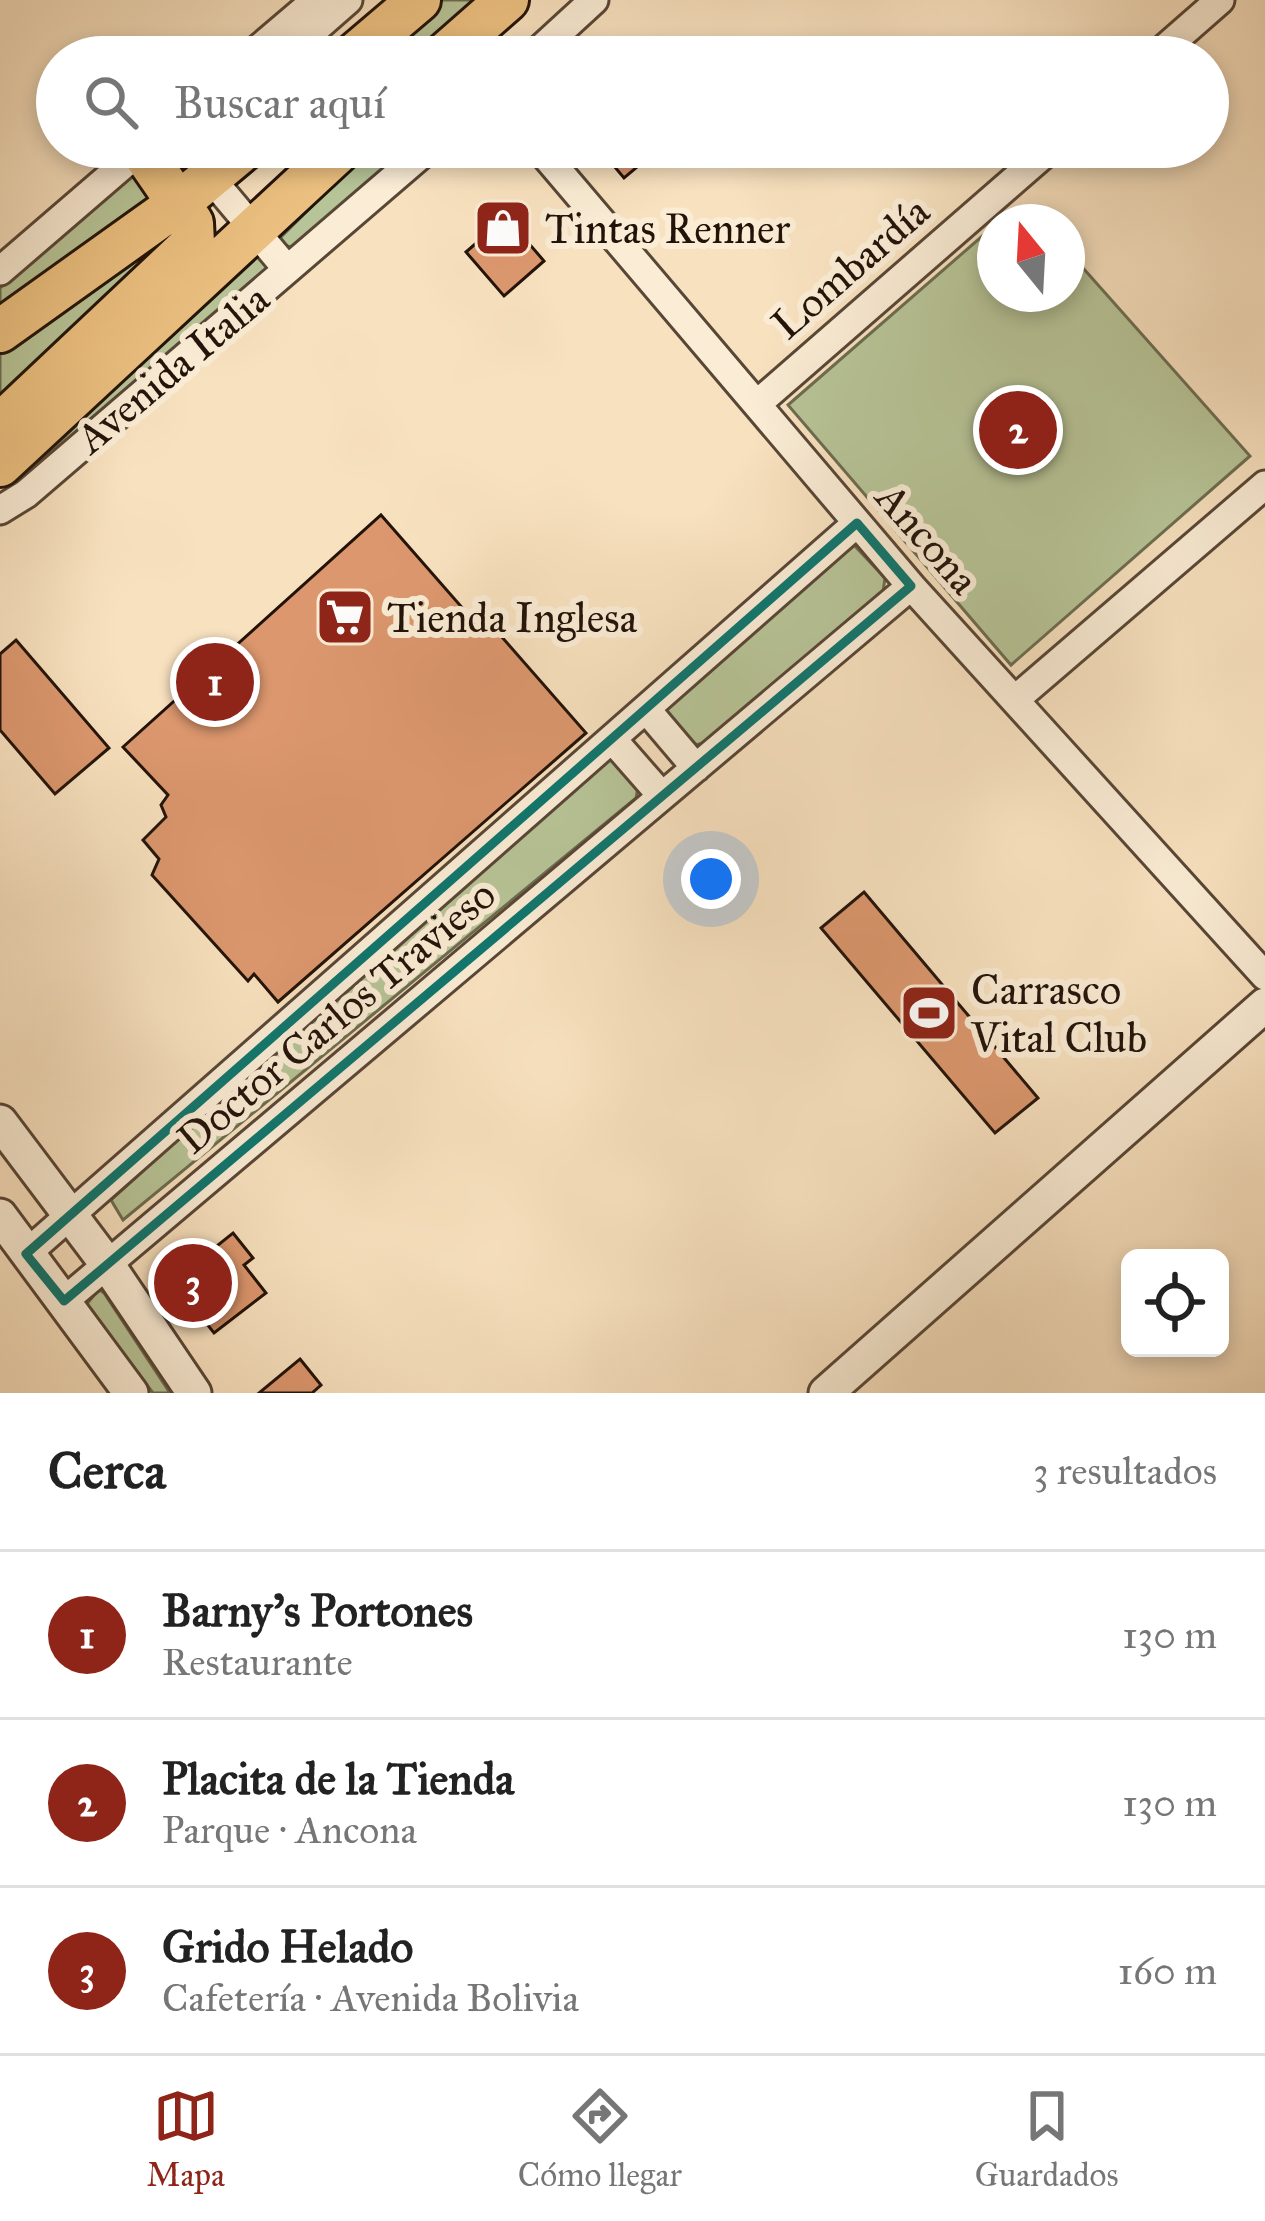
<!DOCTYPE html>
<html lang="es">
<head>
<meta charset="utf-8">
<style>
	:root { --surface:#fff; --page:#f2f2f2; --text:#222; --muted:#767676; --line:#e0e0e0; --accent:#8f2418 }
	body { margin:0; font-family:"IM FELL Great Primer",serif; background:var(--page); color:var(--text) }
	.controls { position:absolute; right:36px; bottom:36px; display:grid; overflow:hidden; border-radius:18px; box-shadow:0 6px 18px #0003 }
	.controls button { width:108px; height:108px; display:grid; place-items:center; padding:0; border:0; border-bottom:3px solid var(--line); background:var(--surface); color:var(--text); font:60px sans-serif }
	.compass { position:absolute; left:977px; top:204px; width:108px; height:108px; border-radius:50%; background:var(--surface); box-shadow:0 6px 18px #0003; rotate:342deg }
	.you { position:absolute; left:711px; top:879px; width:42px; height:42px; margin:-30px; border:9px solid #fff; border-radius:50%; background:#1a73e8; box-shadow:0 0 0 18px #1a73e833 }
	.badge { display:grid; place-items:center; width:78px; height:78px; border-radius:50%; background:var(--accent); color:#fff; font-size:39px; font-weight:700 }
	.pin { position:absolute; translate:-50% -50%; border:6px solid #fff; box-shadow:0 3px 12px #0006 }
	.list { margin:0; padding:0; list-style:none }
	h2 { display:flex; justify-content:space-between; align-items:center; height:156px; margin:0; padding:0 48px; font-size:51px }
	h2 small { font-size:39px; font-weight:400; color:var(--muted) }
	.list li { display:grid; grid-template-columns:78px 1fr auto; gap:36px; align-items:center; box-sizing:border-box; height:168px; padding:0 48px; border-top:3px solid var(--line) }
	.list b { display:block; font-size:45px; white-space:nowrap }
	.list p { margin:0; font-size:39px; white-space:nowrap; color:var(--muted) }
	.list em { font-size:39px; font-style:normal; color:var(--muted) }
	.icon { flex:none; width:66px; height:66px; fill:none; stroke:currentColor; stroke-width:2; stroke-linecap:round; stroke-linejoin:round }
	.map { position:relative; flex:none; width:1265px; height:1393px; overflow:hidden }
	.search { position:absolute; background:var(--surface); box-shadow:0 6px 18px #0003; left:36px; right:36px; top:36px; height:132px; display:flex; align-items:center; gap:30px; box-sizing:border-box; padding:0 42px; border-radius:66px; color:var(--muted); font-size:45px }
	.sheet { height:660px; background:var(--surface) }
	nav { display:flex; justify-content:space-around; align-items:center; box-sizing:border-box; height:168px; border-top:3px solid var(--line); background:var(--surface); font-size:33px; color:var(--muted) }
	nav a { display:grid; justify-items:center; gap:6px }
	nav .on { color:var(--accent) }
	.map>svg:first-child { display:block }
	.green { fill:#b7c497; stroke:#6c6c50; stroke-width:3 }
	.building { fill:#dc976e; stroke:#221309; stroke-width:3 }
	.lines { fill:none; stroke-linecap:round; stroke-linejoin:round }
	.minor-casing { stroke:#584636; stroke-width:33 }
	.tertiary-casing { stroke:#584636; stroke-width:39 }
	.primary-casing { stroke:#221309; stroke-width:48 }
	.minor { stroke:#faecd5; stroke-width:27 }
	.tertiary { stroke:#faecd5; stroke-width:33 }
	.primary { stroke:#ecc080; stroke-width:42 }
	.marked { fill:none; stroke:#0f766e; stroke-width:9; stroke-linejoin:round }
	.labels { text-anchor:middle; stroke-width:12; stroke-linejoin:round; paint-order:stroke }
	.poi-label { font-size:42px; fill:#221309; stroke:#faecd5; text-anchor:start }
	.street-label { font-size:42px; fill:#221309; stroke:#faecd5 }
</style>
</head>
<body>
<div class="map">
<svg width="1265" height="1393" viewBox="0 0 1265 1393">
	<rect width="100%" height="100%" fill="#f8e1bf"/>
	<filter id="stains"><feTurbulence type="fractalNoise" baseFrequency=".00167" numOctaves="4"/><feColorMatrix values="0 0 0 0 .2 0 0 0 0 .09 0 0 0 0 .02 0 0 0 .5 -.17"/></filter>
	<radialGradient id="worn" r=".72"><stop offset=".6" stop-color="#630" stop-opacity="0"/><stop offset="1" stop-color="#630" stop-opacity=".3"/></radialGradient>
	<path class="green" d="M442,0H481L415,57H376Z
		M372,147H409L293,248L276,242Z
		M135,170L160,196L0,312V288Z
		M995,225V294H1067V250L1250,456L1011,665L788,405Z
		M178,233L0,400V353L165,234Z
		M258,252L272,265L44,465L38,462Z
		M851,542L885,578L883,592L704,743L694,745L661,707Z
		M611,755L638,787L636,798L123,1220L111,1200L600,758Z
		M99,1289L104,1293L170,1393H153L86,1305Z"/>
	<path class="building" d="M598,147H661L624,178Z
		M506,217L544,261L504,296L466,252Z
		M381,515L479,627L487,620L586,733L278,1002L254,974L248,981L152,875L159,859L143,840L166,817L161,805L168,795L123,747Z
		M16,640L109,748L55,794L0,730V654Z
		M864,892L1038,1098L995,1133L821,928Z
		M233,1233L253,1258L244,1265L266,1293L214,1333L173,1281Z
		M300,1359L321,1385L312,1393H259Z"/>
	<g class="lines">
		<defs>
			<path id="minor" d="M249,57L316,0
				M283,57L348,0
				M532,57L594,0
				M1155,57L1220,0
				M194,147L203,169L287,269
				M538,147L911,586L1265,976
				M0,271L144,147
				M757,404L1052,147
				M0,510L26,494L430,147
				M1017,698L1265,485
				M646,709L696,768
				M612,739L662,796
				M26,1254L857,523
				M64,1301L911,586"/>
			<path id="tertiary" d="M0,1122L107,1264L194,1393
				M0,1216L131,1393
				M826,1393L1265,1005"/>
			<path id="primary" d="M352,57L419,0
				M442,57L507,0
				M0,331L179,203L246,147
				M0,425L193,243L192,223L141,149
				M0,465L343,147"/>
		</defs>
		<use href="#minor" class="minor-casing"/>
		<use href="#tertiary" class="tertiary-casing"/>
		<use href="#primary" class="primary-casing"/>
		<use href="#minor" class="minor"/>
		<use href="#tertiary" class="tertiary"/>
		<use href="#primary" class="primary"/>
	</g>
	<path class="marked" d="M857,523L911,586L64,1301L26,1254Z"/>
	<defs>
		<symbol id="shop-square" viewBox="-11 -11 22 22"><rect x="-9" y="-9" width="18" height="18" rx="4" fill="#8f2418" stroke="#faecd5"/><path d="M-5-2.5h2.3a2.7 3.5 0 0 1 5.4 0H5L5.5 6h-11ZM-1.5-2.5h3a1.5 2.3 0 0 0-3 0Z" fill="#fff"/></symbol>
		<symbol id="supermarket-square" viewBox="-11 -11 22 22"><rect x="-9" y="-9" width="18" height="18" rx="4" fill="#8f2418" stroke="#faecd5"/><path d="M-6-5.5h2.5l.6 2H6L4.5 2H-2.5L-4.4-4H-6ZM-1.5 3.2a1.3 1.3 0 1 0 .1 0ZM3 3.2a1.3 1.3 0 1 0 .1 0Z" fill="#fff"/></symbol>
		<symbol id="stadium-square" viewBox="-11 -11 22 22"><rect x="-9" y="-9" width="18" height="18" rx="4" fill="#8f2418" stroke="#faecd5"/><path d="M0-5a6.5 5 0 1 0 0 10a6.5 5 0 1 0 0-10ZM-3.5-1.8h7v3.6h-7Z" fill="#fff"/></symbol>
	</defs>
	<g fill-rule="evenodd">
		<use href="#shop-square" x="470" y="195" width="66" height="66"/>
		<use href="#supermarket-square" x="312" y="584" width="66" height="66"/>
		<use href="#stadium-square" x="896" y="980" width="66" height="66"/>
	</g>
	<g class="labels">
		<g class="poi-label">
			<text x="545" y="243">Tintas Renner</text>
			<text x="387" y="632">Tienda Inglesa</text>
			<text x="971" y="1004">Carrasco<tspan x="971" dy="48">Vital Club</tspan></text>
		</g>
		<g class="street-label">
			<text transform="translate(850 267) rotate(-41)" y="15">Lombardía</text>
			<text transform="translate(172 368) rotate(-40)" y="15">Avenida Italia</text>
			<text transform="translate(928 538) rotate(49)" y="15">Ancona</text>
			<text transform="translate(336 1016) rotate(-40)" y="15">Doctor Carlos Travieso</text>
		</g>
	</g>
	<rect width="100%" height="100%" filter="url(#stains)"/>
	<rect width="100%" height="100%" fill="url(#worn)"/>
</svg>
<div class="controls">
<button><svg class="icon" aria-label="locate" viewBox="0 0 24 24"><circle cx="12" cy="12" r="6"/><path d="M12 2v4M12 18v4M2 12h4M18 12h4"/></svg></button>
</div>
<svg class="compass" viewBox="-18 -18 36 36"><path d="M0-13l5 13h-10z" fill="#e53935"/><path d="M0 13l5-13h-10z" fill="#767676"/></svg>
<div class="you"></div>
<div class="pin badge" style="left:215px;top:682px">1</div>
<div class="pin badge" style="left:1018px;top:430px">2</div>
<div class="pin badge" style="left:193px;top:1283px">3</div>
<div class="search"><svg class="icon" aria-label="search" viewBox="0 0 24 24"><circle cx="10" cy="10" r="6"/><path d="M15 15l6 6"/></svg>Buscar aquí</div>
</div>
<section class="sheet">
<h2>Cerca<small>3 resultados</small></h2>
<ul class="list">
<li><span class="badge">1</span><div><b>Barny's Portones</b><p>Restaurante</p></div><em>130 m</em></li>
<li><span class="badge">2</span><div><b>Placita de la Tienda</b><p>Parque · Ancona</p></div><em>130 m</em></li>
<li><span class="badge">3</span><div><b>Grido Helado</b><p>Cafetería · Avenida Bolivia</p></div><em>160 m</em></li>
</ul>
</section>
<nav>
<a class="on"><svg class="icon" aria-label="map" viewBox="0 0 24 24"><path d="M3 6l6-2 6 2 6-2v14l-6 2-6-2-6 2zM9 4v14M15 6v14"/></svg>Mapa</a>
<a><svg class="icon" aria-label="directions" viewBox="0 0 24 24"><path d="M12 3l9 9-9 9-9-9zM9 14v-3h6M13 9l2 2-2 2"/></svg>Cómo llegar</a>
<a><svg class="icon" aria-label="saved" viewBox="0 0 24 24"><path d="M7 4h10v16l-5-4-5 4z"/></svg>Guardados</a>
</nav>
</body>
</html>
